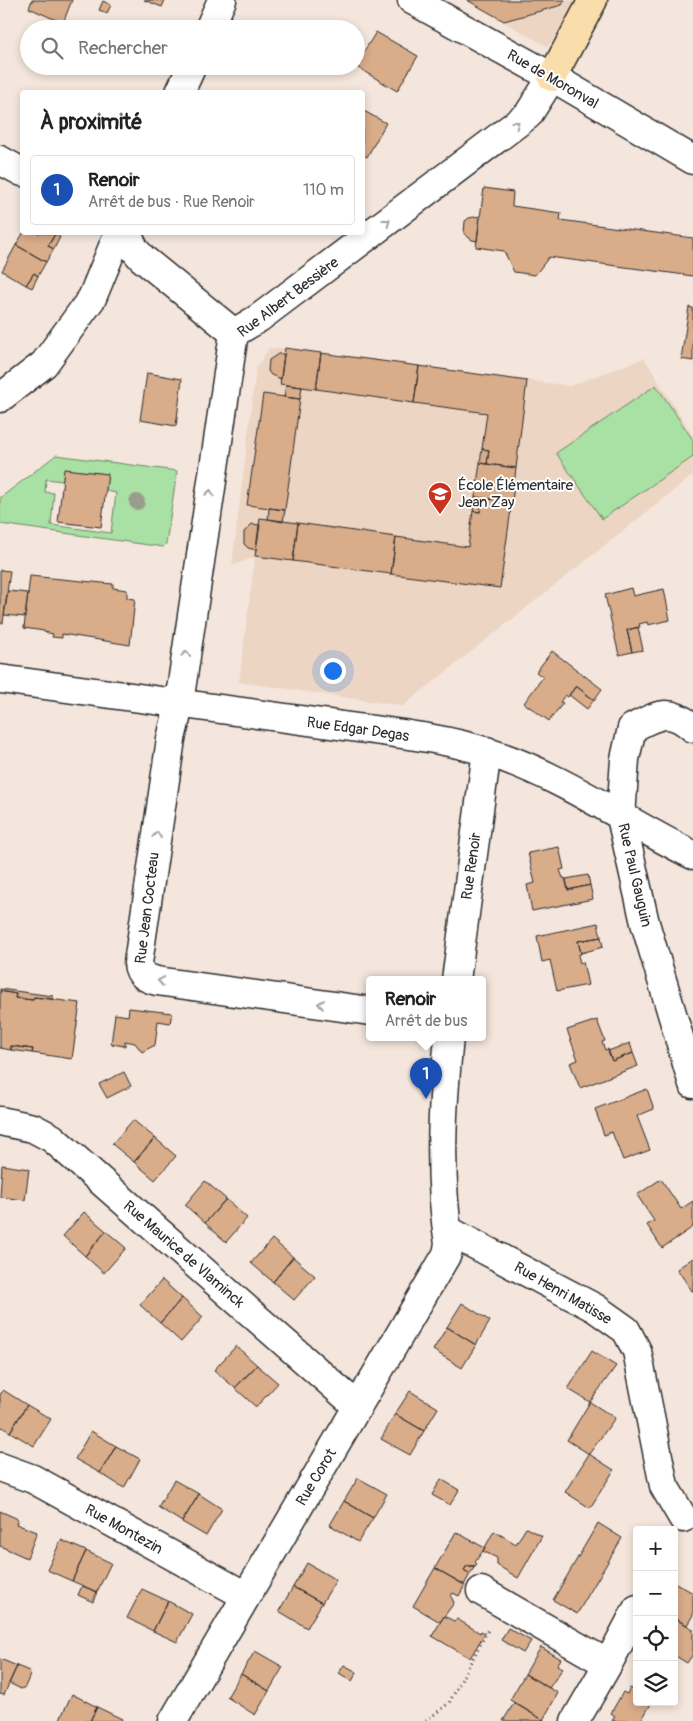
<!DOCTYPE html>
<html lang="fr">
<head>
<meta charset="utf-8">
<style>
	:root { --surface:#fff; --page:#f2f2f2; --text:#222; --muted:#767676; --line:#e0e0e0; --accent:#d93025 }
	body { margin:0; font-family:Pangolin,sans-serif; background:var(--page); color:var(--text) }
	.controls { position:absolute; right:15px; bottom:15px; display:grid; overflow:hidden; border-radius:5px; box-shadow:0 2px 8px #0003 }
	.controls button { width:45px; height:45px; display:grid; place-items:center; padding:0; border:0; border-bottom:1px solid var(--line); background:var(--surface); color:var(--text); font:25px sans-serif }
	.you { position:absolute; left:332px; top:670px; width:18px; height:18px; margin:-12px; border:4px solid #fff; border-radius:50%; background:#1a73e8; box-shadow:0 0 0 8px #1a73e833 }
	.badge { display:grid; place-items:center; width:32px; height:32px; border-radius:50%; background:var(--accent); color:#fff; font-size:16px; font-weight:700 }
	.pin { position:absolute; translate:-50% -41px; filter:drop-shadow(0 1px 2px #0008) }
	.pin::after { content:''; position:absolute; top:26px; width:18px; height:15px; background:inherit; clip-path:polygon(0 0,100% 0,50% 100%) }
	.popup { position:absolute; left:366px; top:976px; width:120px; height:65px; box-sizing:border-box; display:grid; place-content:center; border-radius:5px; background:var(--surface); filter:drop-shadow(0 1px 4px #0005); font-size:16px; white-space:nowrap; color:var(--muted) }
	.popup b { font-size:19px; color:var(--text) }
	.popup::after { content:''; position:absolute; left:50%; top:100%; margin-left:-10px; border:10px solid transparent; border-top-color:var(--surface) }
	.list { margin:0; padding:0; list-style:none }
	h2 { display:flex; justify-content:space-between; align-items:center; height:65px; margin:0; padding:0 20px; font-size:21px }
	h2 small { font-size:16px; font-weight:400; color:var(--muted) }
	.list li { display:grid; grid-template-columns:32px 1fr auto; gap:15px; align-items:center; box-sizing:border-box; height:70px; margin:0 10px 10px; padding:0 10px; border:1px solid var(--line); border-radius:5px }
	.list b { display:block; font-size:19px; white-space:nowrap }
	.list p { margin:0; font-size:16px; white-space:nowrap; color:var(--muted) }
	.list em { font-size:16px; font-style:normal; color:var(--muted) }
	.icon { flex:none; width:28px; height:28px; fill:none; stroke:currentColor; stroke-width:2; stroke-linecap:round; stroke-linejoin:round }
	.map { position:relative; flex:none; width:693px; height:1721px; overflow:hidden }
	.search { position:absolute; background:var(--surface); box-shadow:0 2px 8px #0003; left:20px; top:20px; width:345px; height:55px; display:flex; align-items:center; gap:12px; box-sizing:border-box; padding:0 18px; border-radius:28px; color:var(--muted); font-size:19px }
	.panel { position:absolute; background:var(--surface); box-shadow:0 2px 8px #0003; left:20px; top:90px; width:345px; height:145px; border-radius:5px }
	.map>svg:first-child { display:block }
	.built { fill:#ecd5c3 }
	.green { fill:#a9e0a3; stroke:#6a8667; fill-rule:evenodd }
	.building { fill:#d9ac8a; stroke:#2b2b2b }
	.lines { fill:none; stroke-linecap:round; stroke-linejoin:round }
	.minor-casing { stroke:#2b2b2b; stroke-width:31 }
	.tertiary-casing { stroke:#2b2b2b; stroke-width:31 }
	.primary-casing { stroke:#2b2b2b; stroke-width:31 }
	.path { stroke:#2b2b2b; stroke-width:3; stroke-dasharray:1 4; stroke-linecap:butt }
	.minor { stroke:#fff; stroke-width:28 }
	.tertiary { stroke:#fff; stroke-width:28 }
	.primary { stroke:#f9deab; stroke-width:28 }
	.tree { fill:#9a9d8e }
	.oneway { stroke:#a0a0a0 }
	.labels { text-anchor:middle; stroke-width:4; stroke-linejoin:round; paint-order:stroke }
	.street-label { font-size:15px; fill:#2b2b2b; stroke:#fff }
	.poi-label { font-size:15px; fill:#2b2b2b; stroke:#fff; text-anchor:start }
</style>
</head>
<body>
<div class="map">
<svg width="693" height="1721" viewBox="0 0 693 1721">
	<rect width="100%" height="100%" fill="#f4e6dc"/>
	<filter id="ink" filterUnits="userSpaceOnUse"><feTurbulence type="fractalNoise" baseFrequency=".02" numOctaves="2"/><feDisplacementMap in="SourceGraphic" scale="10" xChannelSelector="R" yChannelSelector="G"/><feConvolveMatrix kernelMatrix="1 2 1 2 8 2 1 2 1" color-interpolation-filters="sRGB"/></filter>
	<g filter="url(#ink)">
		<path class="built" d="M466,0H578L548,47Z
			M269,348H285L570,386L644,358L693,436V475L403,706L239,682L255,557L232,566L256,369Z"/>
		<path class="green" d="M656,385L693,440V457L602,519L556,453Z
			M56,455L177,471L166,544L163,547L0,524V498ZM65,469L107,474L106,491L116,493L111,533L51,525L54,493L45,492L46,479L63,481Z"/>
		<path class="building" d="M32,0H72L63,23L29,8Z
			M144,0H165L162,7Z
			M467,0H565L562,5L504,21Z
			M103,1L111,5L107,13L99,10Z
			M129,23L143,29H127Z
			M376,32L418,56L397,91L355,66Z
			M362,110L386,123L367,157L362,154Z
			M484,188L513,192L512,206L561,213L560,220L693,238V276L549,257L535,275L514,272L504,251L476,247Z
			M480,216L477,241L472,240L464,234L465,221L469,218Z
			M24,232L55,234L48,246L54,249L46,262L16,245Z
			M55,234L60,237L54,249L48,246Z
			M16,245L46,262L38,276L34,273L26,285L2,271Z
			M34,273L38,276L32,288L26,285Z
			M689,307L693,308V361L681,359Z
			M285,348L321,353L316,389L280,384Z
			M321,353L419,366L414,403L316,389Z
			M278,354H284L281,379L271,375L268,371L269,360Z
			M419,366L527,381L516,468L487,464L489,450L482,449L487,413L414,403Z
			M147,373L182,379L176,426L140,420Z
			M286,385L302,387L300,399L284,397Z
			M263,394L300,399L285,510L247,505Z
			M482,449L489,450L487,464L480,463Z
			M480,463L516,468L512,502L475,497Z
			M64,469L108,474L101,527L58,522Z
			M475,497L483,498L480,512L473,511Z
			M483,498L512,502L500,588L391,574L396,537L468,547L473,511L480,512Z
			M269,508L285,510L283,522L268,519Z
			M260,518L298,523L293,561L255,556Z
			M298,523L396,537L391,574L293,561Z
			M252,524L260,525L256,550L248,548L244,544V532Z
			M0,570L10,571L3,623H0Z
			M30,576L113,584V588L127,590V598L135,599L130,645L62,634V638L52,637L53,634L44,632V631L24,628Z
			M631,588L633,596L664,589L670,620L648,625L647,622L639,624L640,627L627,630L632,652L619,655L605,595Z
			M8,591L28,593L25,617L4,615Z
			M638,627L643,650L632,652L627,630Z
			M552,651L602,689L594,700L576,686L568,697L565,695L560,702L563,703L549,721L524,703L543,677L536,672Z
			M576,686L594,700L587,709L569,695Z
			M559,847L564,869L560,870L563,878H565L568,890L590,885L593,899L532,911L527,885L535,883L528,853Z
			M588,875L590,885L568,890L566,879Z
			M598,923L601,937L578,941L581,954L578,955L580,963L583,962L588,985L557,991L550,960L542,962L537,936Z
			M601,937L603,947L581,953L578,941Z
			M0,989L53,996V999L34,997L33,1000L15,998L16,994L0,991Z
			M0,991L16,994L15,998L33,1000L34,997L80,1003L72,1059L32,1053L33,1049L11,1046V1050L0,1048Z
			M129,1008L172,1013L170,1023L158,1021L155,1045L142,1052L135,1043L125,1041V1046L111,1044L115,1014L128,1016Z
			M597,1020L605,1041L602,1042L605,1050L608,1049L612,1061L633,1053L638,1066L580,1088L570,1063L578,1060L567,1030Z
			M630,1043L633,1053L612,1061L608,1051Z
			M11,1046L33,1049L32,1053L11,1050Z
			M124,1072L131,1086L107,1098L99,1084Z
			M647,1089L654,1109L637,1116L650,1150L623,1160L612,1132L604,1135L595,1109Z
			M133,1120L155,1138L134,1162L112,1144Z
			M155,1138L176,1156L155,1180L134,1162Z
			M2,1165L29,1169L25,1200L0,1197Z
			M661,1179L681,1209L693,1201V1227L662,1248L647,1225L654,1221L637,1195Z
			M205,1181L226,1199L205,1223L185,1205Z
			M226,1199L247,1218L226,1242L205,1223Z
			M84,1212L106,1231L85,1256L63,1236Z
			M106,1231L126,1248L104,1273L85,1256Z
			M272,1239L293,1257L273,1282L251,1263Z
			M293,1257L315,1276L294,1300L273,1282Z
			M693,1258V1291H692L677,1269Z
			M162,1280L182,1298L160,1323L140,1305Z
			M182,1298L203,1317L181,1342L160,1323Z
			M462,1303L490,1321L476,1345L447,1327Z
			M447,1327L476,1345L462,1368L433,1350Z
			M236,1346L257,1365L235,1388L214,1370Z
			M592,1351L616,1366L590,1402L568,1389Z
			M257,1365L278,1383L256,1407L235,1388Z
			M3,1390L27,1405L10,1432L0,1426V1395Z
			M410,1391L438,1408L424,1431L395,1414Z
			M590,1402L615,1418L589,1454L567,1440Z
			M27,1405L51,1419L34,1446L10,1432Z
			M395,1414L424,1431L410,1455L381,1439Z
			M91,1431L116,1446L100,1473L75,1459Z
			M116,1446L140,1459L124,1488L100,1473Z
			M589,1454L614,1470L590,1508L565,1492Z
			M358,1478L387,1494L373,1518L344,1501Z
			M441,1479L459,1490L450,1505L432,1495Z
			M174,1480L199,1494L182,1522L158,1507Z
			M199,1494L222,1509L206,1536L182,1522Z
			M344,1501L373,1518L358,1542L330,1525Z
			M0,1511L18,1519L16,1524L37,1532L27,1558L0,1546Z
			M598,1523L622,1538L577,1614L553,1600Z
			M526,1528L542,1536L518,1578L497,1565V1558L483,1551L494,1531L516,1544Z
			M456,1532L485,1548L475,1562L477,1564L475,1566H467L464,1570L470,1574L464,1585L435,1568Z
			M61,1540L86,1551L72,1581L47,1570Z
			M86,1551L111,1563L97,1592L72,1581Z
			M307,1563L336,1580L322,1603L293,1587Z
			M467,1566H475L470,1574L464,1570Z
			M435,1568L465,1585L459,1596L453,1593L451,1596L454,1603L440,1622L413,1606Z
			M674,1582L693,1593V1615L687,1625L674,1618Z
			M82,1586L97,1592L93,1602L78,1595Z
			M293,1587L322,1603L307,1628L279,1611Z
			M142,1589L168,1601L153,1631L127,1618Z
			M168,1601L192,1614L177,1642L153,1631Z
			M444,1616L454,1621L457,1619L480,1633L481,1631L485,1633L470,1658L432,1636Z
			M674,1618L693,1629V1654L687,1663L674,1655Z
			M508,1628L531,1641L523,1653L501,1640Z
			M541,1647L561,1659L557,1665L563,1668L549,1688L525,1674Z
			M255,1651L283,1667L269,1691L241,1674Z
			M0,1659L17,1666L4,1695L0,1694Z
			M344,1665L357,1672L352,1681L339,1673Z
			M17,1666L29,1671L30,1675L25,1687L21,1689L9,1683Z
			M241,1674L269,1691L255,1715L227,1697Z
			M525,1674L558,1693L543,1720L510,1700Z
			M630,1688L637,1692V1702H652L641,1721H612L615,1716L611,1713L623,1692L627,1694Z
			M72,1694L97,1707L90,1721H59Z
			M514,1703L543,1720L545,1721H503Z
			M97,1707L122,1719L121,1721H90Z"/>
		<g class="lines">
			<defs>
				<path id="minor" d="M412,0L552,77L693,160
					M0,160L22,172
					M126,232L135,250L142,258L234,333
					M234,333L178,710L171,739L138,963C139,975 146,978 157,981L370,1011
					M234,333L259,318L528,115L552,77
					M0,679C110,695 220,708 330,724C382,732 437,736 487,752C561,775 624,821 693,855
					M693,728C669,707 658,715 632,728L625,759L621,817L645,923L693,1084
					M456,980L487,751
					M0,1121L33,1128L52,1138L358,1407
					M447,1230L595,1308L626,1330L637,1351L664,1486L683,1518
					M0,1467L33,1479L246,1596
					M481,1591L608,1664
					M173,1721L447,1254L449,1244C438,1175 442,1106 449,1038
					M575,1721L608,1664L637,1609"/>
				<path id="tertiary" d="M209,29L222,0
					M180,92L192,66
					M0,398L44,364L92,298L119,232"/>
				<path id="primary" d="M552,77L593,0"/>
			</defs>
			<use href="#minor" class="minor-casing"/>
			<use href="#tertiary" class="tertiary-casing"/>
			<use href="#primary" class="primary-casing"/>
			<path class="path" d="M426,1721L449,1703L489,1628"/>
			<use href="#minor" class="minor"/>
			<use href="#tertiary" class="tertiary"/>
			<use href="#primary" class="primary"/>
		</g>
		<circle class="tree" cx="137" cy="502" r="8"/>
		<defs><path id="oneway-chevron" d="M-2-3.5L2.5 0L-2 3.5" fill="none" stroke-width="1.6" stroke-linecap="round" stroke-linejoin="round" transform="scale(1.25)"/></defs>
		<g class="oneway">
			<use href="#oneway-chevron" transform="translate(516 124) rotate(-37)"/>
			<use href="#oneway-chevron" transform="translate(387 222) rotate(-37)"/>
			<use href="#oneway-chevron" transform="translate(210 493) rotate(-81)"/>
			<use href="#oneway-chevron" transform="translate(186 654) rotate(-82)"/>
			<use href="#oneway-chevron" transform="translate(157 835) rotate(-82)"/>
			<use href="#oneway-chevron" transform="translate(161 981) rotate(-170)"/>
			<use href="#oneway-chevron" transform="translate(321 1004) rotate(-172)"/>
		</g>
	</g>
	<defs>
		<symbol id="school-pin" viewBox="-11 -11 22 30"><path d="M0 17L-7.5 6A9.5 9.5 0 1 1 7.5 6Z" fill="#c8321e" stroke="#fff"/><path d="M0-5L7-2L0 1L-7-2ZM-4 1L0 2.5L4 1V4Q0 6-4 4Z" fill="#fff"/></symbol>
	</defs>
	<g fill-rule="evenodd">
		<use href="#school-pin" x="426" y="480" width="28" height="38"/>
	</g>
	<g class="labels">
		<g class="street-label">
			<text transform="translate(553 79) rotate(30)" y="5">Rue de Moronval</text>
			<text transform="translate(288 297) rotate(-37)" y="5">Rue Albert Bessière</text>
			<text transform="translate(358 729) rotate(8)" y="5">Rue Edgar Degas</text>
			<text transform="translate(471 866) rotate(-82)" y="5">Rue Renoir</text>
			<text transform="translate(635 875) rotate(77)" y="5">Rue Paul Gauguin</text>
			<text transform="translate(147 908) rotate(-83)" y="5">Rue Jean Cocteau</text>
			<text transform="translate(184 1254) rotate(41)" y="5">Rue Maurice de Vlaminck</text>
			<text transform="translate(563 1293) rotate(30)" y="5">Rue Henri Matisse</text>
			<text transform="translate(316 1477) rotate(-59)" y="5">Rue Corot</text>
			<text transform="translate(124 1529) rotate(29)" y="5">Rue Montezin</text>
		</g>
		<g class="poi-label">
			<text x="458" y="490">École Élémentaire<tspan x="458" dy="17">Jean Zay</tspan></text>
		</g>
	</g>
</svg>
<div class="controls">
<button>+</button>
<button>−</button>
<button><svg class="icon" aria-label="locate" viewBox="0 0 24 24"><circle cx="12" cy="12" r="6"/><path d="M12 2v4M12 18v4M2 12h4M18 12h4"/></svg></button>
<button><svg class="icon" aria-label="layers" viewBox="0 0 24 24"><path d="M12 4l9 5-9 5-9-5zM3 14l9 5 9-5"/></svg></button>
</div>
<div class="you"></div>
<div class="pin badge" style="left:426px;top:1099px;background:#1a4fb4">1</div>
<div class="popup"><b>Renoir</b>Arrêt de bus</div>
<div class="search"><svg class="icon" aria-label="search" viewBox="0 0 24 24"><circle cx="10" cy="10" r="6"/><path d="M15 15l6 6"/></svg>Rechercher</div>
<section class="panel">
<h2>À proximité<small></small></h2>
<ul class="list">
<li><span class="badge" style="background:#1a4fb4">1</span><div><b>Renoir</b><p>Arrêt de bus · Rue Renoir</p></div><em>110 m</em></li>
</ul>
</section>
</div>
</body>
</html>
